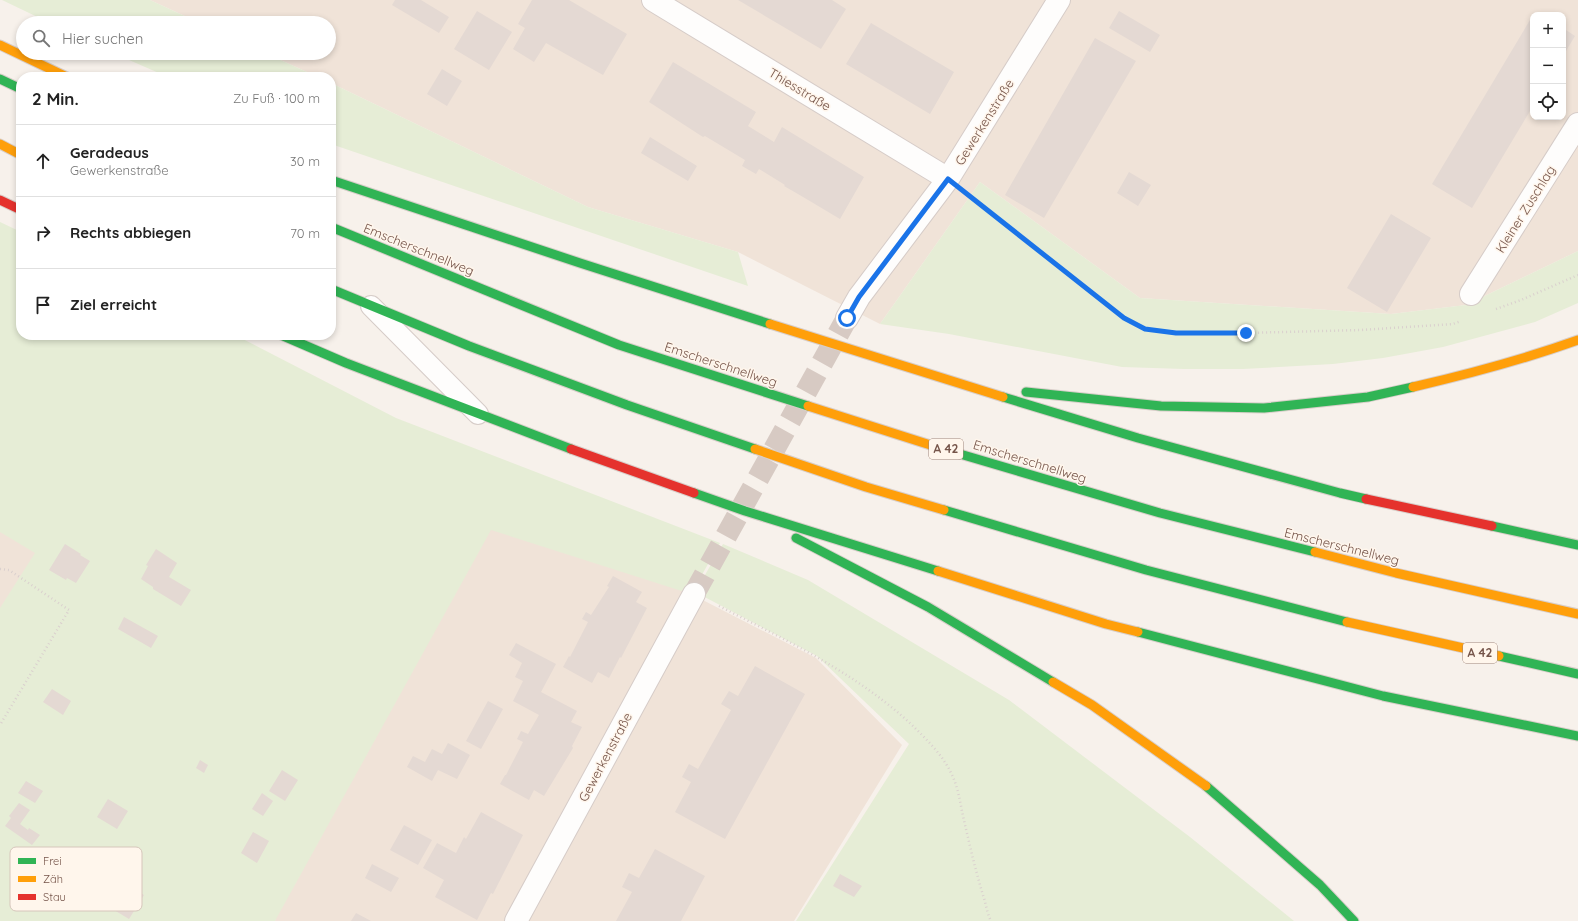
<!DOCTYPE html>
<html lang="de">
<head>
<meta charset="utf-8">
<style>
	:root { --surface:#fff; --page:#f2f2f2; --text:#222; --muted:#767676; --line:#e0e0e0 }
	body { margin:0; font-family:Quicksand,sans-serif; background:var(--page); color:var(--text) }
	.controls { position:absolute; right:12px; top:12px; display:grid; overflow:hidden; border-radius:8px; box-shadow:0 2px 6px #0003 }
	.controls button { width:36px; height:36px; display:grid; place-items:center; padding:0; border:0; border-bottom:1px solid var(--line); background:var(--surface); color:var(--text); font:20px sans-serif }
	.stop { position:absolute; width:12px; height:12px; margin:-9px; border:3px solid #1a73e8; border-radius:50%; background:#fff }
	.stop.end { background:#1a73e8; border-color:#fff; box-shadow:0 1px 4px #0008 }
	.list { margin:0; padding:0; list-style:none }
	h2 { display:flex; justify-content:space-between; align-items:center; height:52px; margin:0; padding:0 16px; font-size:17px }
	h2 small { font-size:13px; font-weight:400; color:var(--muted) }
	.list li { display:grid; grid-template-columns:26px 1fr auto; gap:12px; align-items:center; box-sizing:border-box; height:72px; padding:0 16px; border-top:1px solid var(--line) }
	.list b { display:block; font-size:15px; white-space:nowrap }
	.list p { margin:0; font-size:13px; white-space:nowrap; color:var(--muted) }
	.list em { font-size:13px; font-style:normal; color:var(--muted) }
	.icon { flex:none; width:22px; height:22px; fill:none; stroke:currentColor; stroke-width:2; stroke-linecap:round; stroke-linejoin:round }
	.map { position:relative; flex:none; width:1578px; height:921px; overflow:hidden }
	.search { position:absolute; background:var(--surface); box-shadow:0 2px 6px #0003; left:16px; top:16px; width:320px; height:44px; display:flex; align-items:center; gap:10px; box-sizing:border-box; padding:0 14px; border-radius:22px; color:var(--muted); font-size:15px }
	.panel { position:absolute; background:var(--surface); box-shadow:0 2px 6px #0003; left:16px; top:72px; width:320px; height:268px; border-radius:16px }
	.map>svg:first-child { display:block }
	.residential { fill:#f0e3d8; fill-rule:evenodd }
	.green { fill:#e6edd6 }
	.building { fill:#e4d9d3 }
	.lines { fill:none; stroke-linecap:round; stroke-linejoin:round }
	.street-tunnel { stroke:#d7cac3; stroke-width:22; stroke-dasharray:22 11; stroke-linecap:butt }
	.lane-casing { stroke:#d6ccc8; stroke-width:22 }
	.street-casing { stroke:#d6ccc8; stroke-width:24 }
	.fast-casing { stroke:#d8cec9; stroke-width:11 }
	.slow-casing { stroke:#d8cec9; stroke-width:11 }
	.jam-casing { stroke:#d8cec9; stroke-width:11 }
	.path { stroke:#dad0ce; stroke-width:2.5; stroke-dasharray:1 3; stroke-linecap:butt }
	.lane { stroke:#fefdfc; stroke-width:20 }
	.street { stroke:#fefdfc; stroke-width:22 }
	.fast { stroke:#30b455; stroke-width:9 }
	.slow { stroke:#ff9f0a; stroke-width:9 }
	.jam { stroke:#e5322d; stroke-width:9 }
	.route { stroke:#1a73e8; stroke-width:5 }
	.labels { text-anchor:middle; stroke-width:3; stroke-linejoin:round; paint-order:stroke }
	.shield { fill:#fff6ec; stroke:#9f857b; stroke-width:1 }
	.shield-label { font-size:12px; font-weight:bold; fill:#76554a }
	.street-label { font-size:13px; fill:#76554a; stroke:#fff6ec }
	.key { fill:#fff6ec; stroke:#d6c6bb; stroke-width:1 }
	.key-label { font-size:11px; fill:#76554a }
</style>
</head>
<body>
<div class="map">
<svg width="1578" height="921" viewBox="0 0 1578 921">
	<rect width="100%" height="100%" fill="#f7f1eb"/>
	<path class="residential" d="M150,0H1578V251L1466,305L1391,314L1140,298L980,182L880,324L738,252L588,207L331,83V77H318L265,53H329V23H200ZM1533,15H1563V117H1533Z
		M0,304L21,335L691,594L816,658L902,745L794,921H0Z"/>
	<path class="green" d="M2,0H150L200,23H50Z
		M113,53H265L318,77H168Z
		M331,83L588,207L738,252L748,286L331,144Z
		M980,182L1140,298L1391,314L1466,305L1578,251V303L1535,322L1443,347L1383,358L1333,364L1243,369H1184L1122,367L949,334L880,324Z
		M0,222L21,232V335H235L396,418L720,543L691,594L491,530L275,921H0V608L35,553L0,532Z
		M723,544L808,580L1009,700L1190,837L1294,921H796L909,744L817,656L695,592Z"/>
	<path class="building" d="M395,0H421L449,17L439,33L392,5Z
		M532,0H569L627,34L603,75L546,43L534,62L513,49L525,28L518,24Z
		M738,0H832L846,9L821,49Z
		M477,11L512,32L489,70L454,49Z
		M1119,11L1160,35L1150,52L1109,28Z
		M1533,15V106L1472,208L1432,184Z
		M871,23L954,72L930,114L846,64Z
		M1563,28L1575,36L1563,56Z
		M1095,38L1136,61L1044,218L1005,195Z
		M673,62L756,112L748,126L774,142L782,127L864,177L840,219L798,194L784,186L785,185L759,169L756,174L742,166L745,160L705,136L703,137L649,102Z
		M442,69L462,81L447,106L427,94Z
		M650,137L697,166L688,181L641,153Z
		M1129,172L1151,185L1138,206L1117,193Z
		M1391,214L1431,238L1387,312L1347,288Z
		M65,544L81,554L80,555L90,561L76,583L67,578L66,580L49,570Z
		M156,549L177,563L169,577L191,590L181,606L153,589V587L141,579L148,566L146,565Z
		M613,576L642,592L636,602L647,608L621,658L620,657L609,678L598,672L592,683L563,667L569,656L570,657L588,622L582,619L586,612L591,615L609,587L607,586Z
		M124,617L158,636L151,648L118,629Z
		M516,643L556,664L541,692L577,711L571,722L582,727L572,746L573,748L544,796L534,790L529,800L500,784L505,775H506L523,742L517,739L521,731L528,734L539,715L513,701L523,681L515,677L522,663L509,655Z
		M755,666L805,694L725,839L675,812L691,782L682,777L689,764L698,769L731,710L721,704L729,691L738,696Z
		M52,689L71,701L63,715L43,702Z
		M488,701L503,709L481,749L466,741Z
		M448,743L470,755L457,779L438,770L432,781L407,767L413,756L425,762L432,749L442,754Z
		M200,760L208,765L204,773L196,768Z
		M282,770L298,780L285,801L269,791Z
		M26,781L43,791L35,803L18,793Z
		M262,793L273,801L263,816L252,809Z
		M108,799L128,811L117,829L97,817Z
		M19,803L30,810L20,824L28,830L29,828L40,835L32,845L5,826L11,818L9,816Z
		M481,812L523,835L493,894L491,893L477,920L435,897L444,880L423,868L437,843L456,853L464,837L466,839Z
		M404,825L432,840L418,865L390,850Z
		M253,832L269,841L257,863L241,853Z
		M655,849L705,876L681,921H616L632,892L622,887L629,873L639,878Z
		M372,864L399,878L391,892L365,878Z
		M840,874L862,886L854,897L833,886Z
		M119,880L144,895L129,919L104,904Z
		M356,913L371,921H351Z"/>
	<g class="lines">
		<path class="street-tunnel" d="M694,594L847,318"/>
		<defs>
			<path id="lane" d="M371,306L478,414"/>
			<path id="street" d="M653,0L948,179
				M1471,294L1578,124
				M847,318L859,297L948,179L1059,0
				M516,921L694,594"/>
			<path id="fast" d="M0,79L21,89
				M331,180L580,263L770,324
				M331,227L619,345L808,406
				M331,289L469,346L627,405L755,449
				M281,335L346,363L571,449
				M1026,392L1161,406L1264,408L1368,397L1413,387
				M1003,397L1138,438L1340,493L1366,499
				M943,449L1160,513L1315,552
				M694,493L745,511L938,571
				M944,510L1146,570L1347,622
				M1492,526L1578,545
				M796,538L928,607L1053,682
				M1138,632L1383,696L1578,736
				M1499,656L1578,674
				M1206,786L1320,885L1354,921"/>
			<path id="slow" d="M0,45L67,77
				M0,144L21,155
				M770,324L1003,397
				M1413,387C1469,374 1525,359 1578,340
				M808,406L943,449
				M755,449L866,487L944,510
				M1315,552L1396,573L1578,614
				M938,571L1106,624L1138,632
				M1347,622L1499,656
				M1053,682L1092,705L1206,786"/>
			<path id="jam" d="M0,200L21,210
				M571,449L694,493
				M1366,499L1492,526"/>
		</defs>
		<use href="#lane" class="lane-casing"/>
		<use href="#street" class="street-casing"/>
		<use href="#fast" class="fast-casing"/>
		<use href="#slow" class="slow-casing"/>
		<use href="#jam" class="jam-casing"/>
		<path class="path" d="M971,197L1124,317L1145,329L1176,333H1246L1361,330L1453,324L1461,321
			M1496,309L1521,300L1578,275
			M0,569L9,570L69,610L0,725
			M719,606C787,641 855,672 912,725C927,740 943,755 952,775C958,787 960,802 963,816C969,842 975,869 983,895C986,904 987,913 991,921"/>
		<use href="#lane" class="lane"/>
		<use href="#street" class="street"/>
		<use href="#fast" class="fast"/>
		<use href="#slow" class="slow"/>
		<use href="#jam" class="jam"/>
	</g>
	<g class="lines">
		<path class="route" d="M847,318L859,297L948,179L1124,318L1145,329L1176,333H1246"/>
	</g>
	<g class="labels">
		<g class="shield">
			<rect x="929" y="439" width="34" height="20" rx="3"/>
			<rect x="1463" y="643" width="34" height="20" rx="3"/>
		</g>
		<g class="shield-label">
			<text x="946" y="453">A 42</text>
			<text x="1480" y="657">A 42</text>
		</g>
		<g class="street-label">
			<text transform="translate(800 89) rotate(31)" y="5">Thiesstraße</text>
			<text transform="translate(984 122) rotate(-58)" y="5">Gewerkenstraße</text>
			<text transform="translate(1525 209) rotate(-58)" y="5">Kleiner Zuschlag</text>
			<text transform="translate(419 249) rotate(22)" y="5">Emscherschnellweg</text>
			<text transform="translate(721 364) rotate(18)" y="5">Emscherschnellweg</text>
			<text transform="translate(1030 461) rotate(17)" y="5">Emscherschnellweg</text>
			<text transform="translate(1342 546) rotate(14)" y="5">Emscherschnellweg</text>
			<text transform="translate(605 757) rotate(-62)" y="5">Gewerkenstraße</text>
		</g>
	</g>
	<rect x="10" y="847" width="132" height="64" rx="6" class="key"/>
	<rect x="18" y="858" width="18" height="6" fill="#30b455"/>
	<rect x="18" y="876" width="18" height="6" fill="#ff9f0a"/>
	<rect x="18" y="894" width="18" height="6" fill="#e5322d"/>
	<g class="key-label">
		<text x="43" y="865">Frei</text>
		<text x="43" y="883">Zäh</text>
		<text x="43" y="901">Stau</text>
	</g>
</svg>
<div class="controls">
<button>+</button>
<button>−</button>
<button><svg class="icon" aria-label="locate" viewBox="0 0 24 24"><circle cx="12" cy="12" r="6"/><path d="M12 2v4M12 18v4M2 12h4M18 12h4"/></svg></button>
</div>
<div class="stop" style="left:847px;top:318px"></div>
<div class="stop end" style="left:1246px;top:333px"></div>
<div class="search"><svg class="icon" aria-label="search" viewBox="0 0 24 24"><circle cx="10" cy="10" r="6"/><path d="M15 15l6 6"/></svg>Hier suchen</div>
<section class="panel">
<h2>2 Min.<small>Zu Fuß · 100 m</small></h2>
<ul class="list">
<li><svg class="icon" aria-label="ahead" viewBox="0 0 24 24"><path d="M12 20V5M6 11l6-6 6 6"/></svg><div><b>Geradeaus</b><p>Gewerkenstraße</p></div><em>30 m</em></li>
<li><svg class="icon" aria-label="right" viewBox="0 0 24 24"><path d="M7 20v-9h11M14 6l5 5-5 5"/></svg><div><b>Rechts abbiegen</b></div><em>70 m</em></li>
<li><svg class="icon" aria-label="arrive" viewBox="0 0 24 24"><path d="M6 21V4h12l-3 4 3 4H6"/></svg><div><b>Ziel erreicht</b></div></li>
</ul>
</section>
</div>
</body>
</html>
